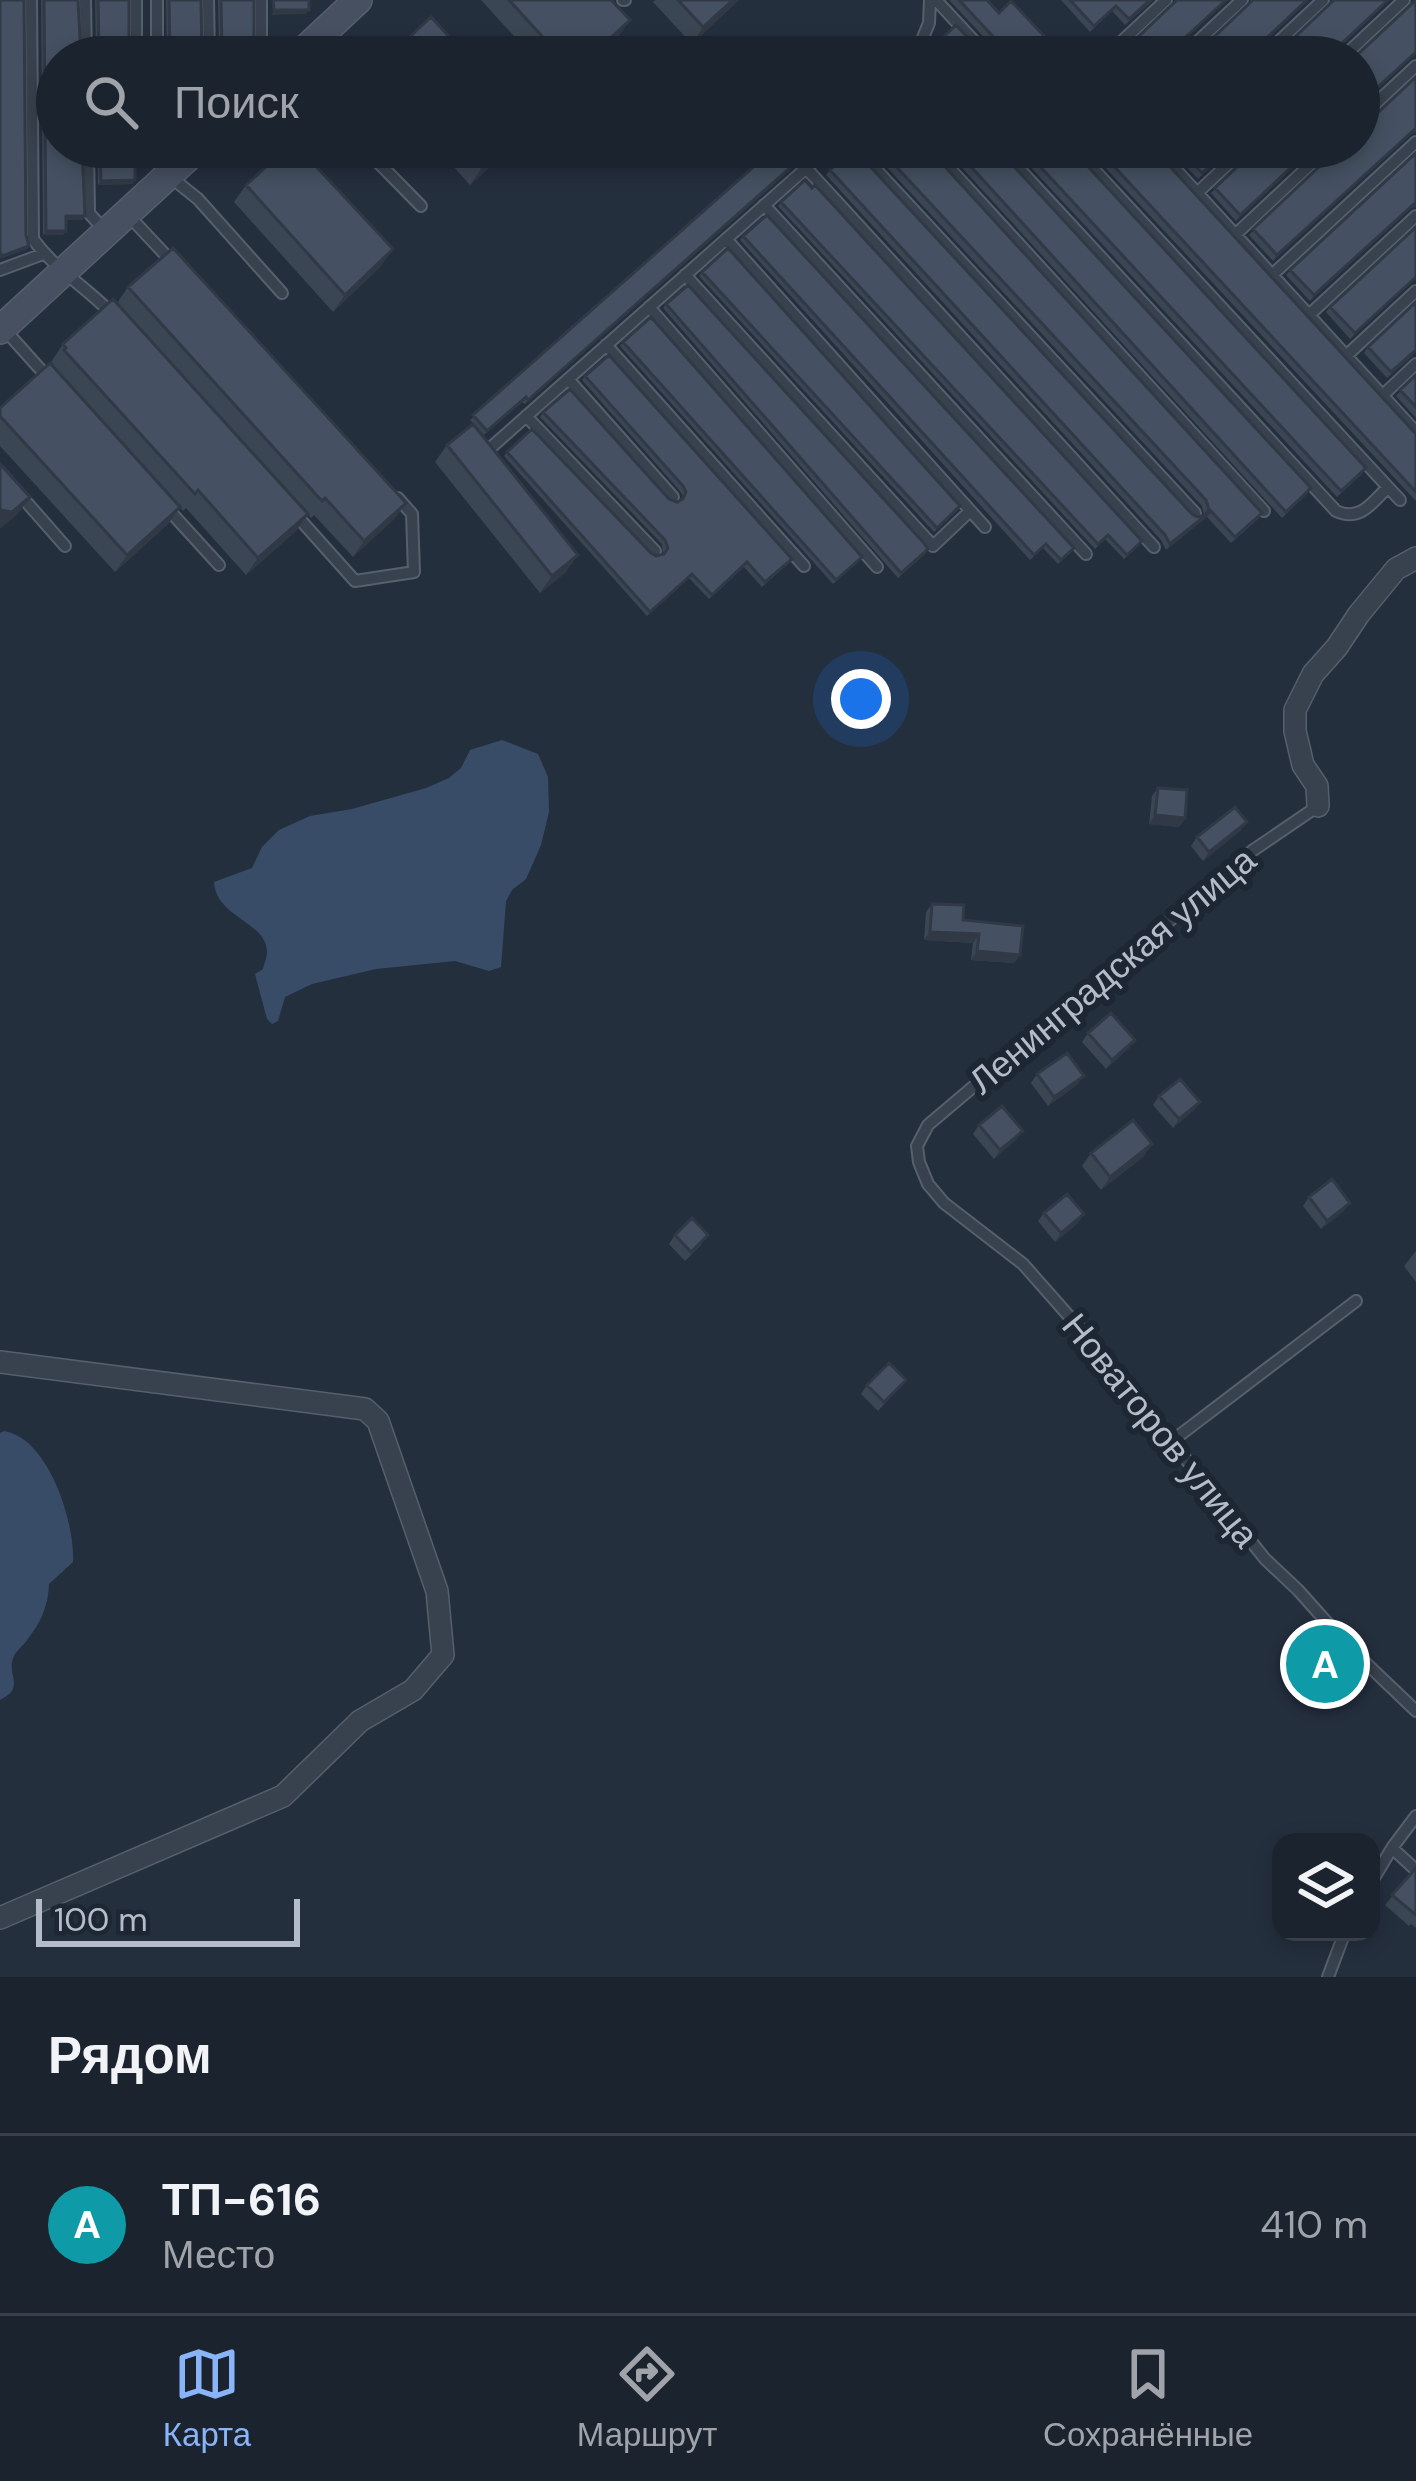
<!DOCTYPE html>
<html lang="ru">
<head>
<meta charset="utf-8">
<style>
	:root { --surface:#1b232e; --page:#242b36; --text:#f1f3f6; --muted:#a0a4aa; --line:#39404a; --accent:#8ab4f8 }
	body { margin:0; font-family:"DM Sans",sans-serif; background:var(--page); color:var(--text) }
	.controls { position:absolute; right:36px; bottom:36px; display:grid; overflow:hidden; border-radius:24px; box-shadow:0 6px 18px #0003 }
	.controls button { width:108px; height:108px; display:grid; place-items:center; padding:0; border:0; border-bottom:3px solid var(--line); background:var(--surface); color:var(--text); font:60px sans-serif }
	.scale { position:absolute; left:36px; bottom:30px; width:264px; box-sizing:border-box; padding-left:12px; border:6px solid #b4bcc9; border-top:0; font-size:33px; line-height:42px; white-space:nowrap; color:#b4bcc9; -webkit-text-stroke:9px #1d2633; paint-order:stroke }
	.you { position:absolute; left:861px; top:699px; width:42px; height:42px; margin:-30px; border:9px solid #fff; border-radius:50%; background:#1a73e8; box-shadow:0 0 0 18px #1a73e833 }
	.badge { display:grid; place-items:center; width:78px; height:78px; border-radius:50%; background:var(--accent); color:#fff; font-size:39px; font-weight:700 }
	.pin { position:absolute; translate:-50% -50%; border:6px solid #fff; box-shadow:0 3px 12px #0006 }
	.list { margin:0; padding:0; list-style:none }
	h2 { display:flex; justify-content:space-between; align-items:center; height:156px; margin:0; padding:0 48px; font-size:51px }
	h2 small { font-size:39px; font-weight:400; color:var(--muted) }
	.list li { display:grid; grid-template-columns:78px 1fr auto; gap:36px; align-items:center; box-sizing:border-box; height:180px; padding:0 48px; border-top:3px solid var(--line) }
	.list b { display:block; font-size:45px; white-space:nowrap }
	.list p { margin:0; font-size:39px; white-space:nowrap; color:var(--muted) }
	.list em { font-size:39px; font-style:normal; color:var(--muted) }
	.icon { flex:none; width:66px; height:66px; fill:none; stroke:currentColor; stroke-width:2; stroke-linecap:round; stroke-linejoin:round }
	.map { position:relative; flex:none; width:1416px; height:1977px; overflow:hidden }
	.search { position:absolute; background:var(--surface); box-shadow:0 6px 18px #0003; left:36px; right:36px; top:36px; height:132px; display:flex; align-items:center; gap:30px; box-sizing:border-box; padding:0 42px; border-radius:66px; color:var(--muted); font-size:45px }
	.sheet { height:336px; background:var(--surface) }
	nav { display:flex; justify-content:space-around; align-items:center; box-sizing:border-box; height:168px; border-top:3px solid var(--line); background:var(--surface); font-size:33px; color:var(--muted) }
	nav a { display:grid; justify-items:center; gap:6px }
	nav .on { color:var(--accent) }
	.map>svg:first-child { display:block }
	.water { fill:#394c67 }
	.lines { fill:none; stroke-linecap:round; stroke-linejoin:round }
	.lane-casing { stroke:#565f6c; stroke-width:14 }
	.street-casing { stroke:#565f6c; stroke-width:24 }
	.secondary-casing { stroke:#565f6c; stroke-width:30 }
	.lane { stroke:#38414e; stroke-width:10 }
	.street { stroke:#38414e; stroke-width:21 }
	.secondary { stroke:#465061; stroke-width:27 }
	.wall { fill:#3b4654 }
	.shaded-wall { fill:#303945 }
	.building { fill:#455162; stroke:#303945; stroke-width:3 }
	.labels { text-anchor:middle; stroke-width:12; stroke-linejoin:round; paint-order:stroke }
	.street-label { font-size:36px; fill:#b4bcc9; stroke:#1d2633 }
</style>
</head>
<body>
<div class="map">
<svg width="1416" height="1977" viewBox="0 0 1416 1977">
	<rect width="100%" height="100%" fill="#242f3e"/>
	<path class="water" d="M502,740L538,754L548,777L549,812L541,845L526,879L512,890L506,901L501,967L489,971L455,961L376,969L312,984L285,997L278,1021L272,1024L267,1019L255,974L263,969C264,963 268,956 267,950C264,921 216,917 214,882L252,868L262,847L279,830L310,816L352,809L426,788L449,778L461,768L470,750Z
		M4,1431C49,1438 75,1523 73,1562L49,1584C48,1607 41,1622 27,1640C23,1646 17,1650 14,1656C5,1675 27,1687 0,1700V1433Z"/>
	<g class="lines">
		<defs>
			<path id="lane" d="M31,0L33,239C55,270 88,288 113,315
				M85,0L86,57
				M136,0V57
				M157,0V57
				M208,0L209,57
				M261,0V46
				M623,0H625
				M936,0L989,57
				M915,57L929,23L930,0
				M1105,57L1166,0
				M1181,57L1242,0
				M1262,57L1323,0
				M1343,57L1404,0
				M1359,119L1416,66
				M88,147L89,213L106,232
				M145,147L168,175L198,199L282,293
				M363,147L421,206
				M855,147L1195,513
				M930,147L1264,511
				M999,147L1336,511C1360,522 1372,503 1388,487
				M1073,147L1400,500
				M1155,147L1416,432
				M806,168L1154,547
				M1197,193L1246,147
				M764,205L1086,554
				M129,216L174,264
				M1235,235L1329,147
				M726,239L985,527
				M0,270L43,254
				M685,275L933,546L970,511
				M1272,275L1416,142
				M649,307L877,567
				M1309,315L1416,216
				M5,330L49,379
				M606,345L804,566
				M1346,356L1416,291
				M568,379L673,497
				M1382,396L1416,364
				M526,416L655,551
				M491,455L487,451L830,147
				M0,472L65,546
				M167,508L219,565
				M296,515L355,581L414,572L412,514L398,498
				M1318,806L1252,851L928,1125L917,1146L919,1162L928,1184L944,1203L1023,1264L1105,1357L1265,1559L1298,1590L1348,1646L1416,1711
				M1172,1441L1356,1301
				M1392,1848L1416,1870
				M1371,1883L1392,1848L1416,1816
				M1328,1977L1345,1932"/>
			<path id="street" d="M1318,806L1317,786L1303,765L1295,731V710L1313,674L1337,647L1359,614L1396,569L1416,558
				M0,1362L365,1409L378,1421L437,1591L443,1655L413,1690L360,1721L283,1796L0,1918"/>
			<path id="secondary" d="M297,57L358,0
				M0,330L199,147"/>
		</defs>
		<use href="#lane" class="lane-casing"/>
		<use href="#street" class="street-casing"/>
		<use href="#secondary" class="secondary-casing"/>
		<use href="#lane" class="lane"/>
		<use href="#street" class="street"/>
		<use href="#secondary" class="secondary"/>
	</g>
	<path class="wall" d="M41,0H78L57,57L85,216L82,220H66L63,235H43Z
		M95,0H129V53L96,57Z
		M166,0H201L202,53L205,57H167Z
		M218,0H254L219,57Z
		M481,0H611L630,20L618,37L597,57H533Z
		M655,0H739L692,44L653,2Z
		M949,0H987L999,13L1064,57H997L996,50Z
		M1061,0H1153L1125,25L1112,11L1090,32Z
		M1409,135L1273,261L1249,235L1337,151L1338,147H1359Z
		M97,147H135V180L132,184L98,185Z
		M436,147H512L470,185Z
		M868,147H927L1258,519L1231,543L1207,517L1166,550L1161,540L826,175L830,170L1192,514L1197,517L1204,515L1202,506Z
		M943,147H996L1307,494L1282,518Z
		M1012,147H1070L1366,468L1362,474L1337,497Z
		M1086,147H1152L1416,434V501Z
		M1168,147H1232L1198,179Z
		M1255,147H1315L1236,221L1211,193L1254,150Z
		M790,165L792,166L789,171L525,404L522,402L484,435L470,420Z
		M246,185L381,266L333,312L234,202Z
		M781,202L1139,545L1124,559L1105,539L1095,549L778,206Z
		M1409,209L1310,301L1286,275L1290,270Z
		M743,236L1071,552L1058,564L1043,548L1030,560L740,240Z
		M702,272L960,506L957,510L934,532L699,276Z
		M1409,284L1350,339L1326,312L1330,307Z
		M128,287L406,503L394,519L353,557L314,515L311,518L308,514L296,531L246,575L186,508L183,511L180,507L168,524L115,572L0,446V408L52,366L54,365L51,362L63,344L117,303Z
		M666,304L928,549L925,554L898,578L663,308Z
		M623,342L859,561L833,584L620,346Z
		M1368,347L1413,355L1387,378L1364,353Z
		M1416,375V418L1396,396Z
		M585,376L789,563L762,587L744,567L709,599L689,578L647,616L504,456L507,452L651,553L656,556L663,555L662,544L540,417L543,412L669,499L677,502L681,500L683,496L680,491L582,380Z
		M447,445L566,572L540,593L435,462Z
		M1158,788L1185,818L1179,827L1149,824L1152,796Z
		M1241,830L1203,861L1191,846L1197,837Z
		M932,904L963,920L1020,955L1014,963L971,960L973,943L924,940L926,912Z
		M1088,1033L1135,1040L1129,1048L1106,1069L1082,1042Z
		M1037,1074L1078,1084L1048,1106L1031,1083Z
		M1159,1096L1194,1110L1173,1128L1153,1105Z
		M979,1125L1017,1139L994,1159L973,1134Z
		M1152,1144L1143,1157L1101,1190L1082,1166L1091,1153Z
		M1309,1197L1344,1211L1321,1229L1303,1206Z
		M1044,1213L1078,1223L1055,1242L1038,1221Z
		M675,1235L702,1244L685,1261L669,1244Z
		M1416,1251V1282L1404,1266Z
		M906,1380L878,1411L861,1394L867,1385Z
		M1416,1868V1928L1411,1924L1409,1926L1385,1905Z"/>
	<path class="shaded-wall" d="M733,0H739L692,44L703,27Z
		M274,10H309L306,14L271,15Z
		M630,20L618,37L597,57H590Z
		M1416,128V133L1409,135L1273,261L1277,255Z
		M505,147H512L470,185L482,168Z
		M1313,147H1315L1236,221L1240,215Z
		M792,166L789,171L525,404L528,400Z
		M135,180L132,184L98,185L101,181Z
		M1416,202V207L1409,209L1310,301L1314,295Z
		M66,216H85L82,220H63Z
		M46,231H66L63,235H43Z
		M29,246L26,250L0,259V255Z
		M393,249L381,266L333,312L345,295Z
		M30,497L18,514L0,529V510Z
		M406,503L394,519L353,557L364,541Z
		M180,507L168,524L115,572L127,555Z
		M1211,511L1207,517L1166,550L1170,544Z
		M308,514L296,531L246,575L258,558Z
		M578,555L566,572L540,593L552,576Z
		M1155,815L1185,818L1179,827L1149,824Z
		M1247,822L1241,830L1203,861L1209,852Z
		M930,932L979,934L973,943L924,940Z
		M977,951L1020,955L1014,963L971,960Z
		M1135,1040L1129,1048L1106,1069L1112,1060Z
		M1084,1076L1078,1084L1048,1106L1054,1097Z
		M1200,1102L1194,1110L1173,1128L1179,1119Z
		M1023,1131L1017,1139L994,1159L1000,1150Z
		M1152,1144L1143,1157L1101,1190L1110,1177Z
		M1350,1203L1344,1211L1321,1229L1327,1221Z
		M1084,1214L1078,1223L1055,1242L1061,1233Z"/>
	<path class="building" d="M0,0H24L26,235L29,246L5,255H0Z
		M44,0H78L81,57H57V147H82L85,216H66V231H46Z
		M98,0H129V53L132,57H97L99,52Z
		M169,0H201L202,53L205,57H170Z
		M221,0H254V42L257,57H219L222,52Z
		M273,0H309V10H274Z
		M509,0H611L630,20L590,57H561Z
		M678,0H733L703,27Z
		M959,0H987L999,13L1011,1L1064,57H1000L1002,55L1000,44Z
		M1070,0H1150L1129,19L1116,6L1094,26Z
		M1177,0H1226L1178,44L1176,49L1178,57H1117Z
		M1253,0H1307L1257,47L1260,57H1193Z
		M1334,0H1388L1340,45L1338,54L1341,57H1274Z
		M1416,0V52L1359,104V57H1355Z
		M431,17L468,57H388Z
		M956,25L986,57H938L931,49Z
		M1416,77V128L1277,255L1253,229L1340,147H1359V121L1361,123L1370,120Z
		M100,147H135V180L101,181Z
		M288,147H298L393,249L345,295L246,185Z
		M463,147H505L482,168Z
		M776,147H808L789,164L792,166L528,400L526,397L487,431L473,415Z
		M878,147H927L1262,513L1235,537L1211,511L1170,544L1165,535L830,170L853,148L1192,514L1197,517L1205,515L1209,509L1206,500Z
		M953,147H996L1311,488L1286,512Z
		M1022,147H1070L1366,468L1341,491Z
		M1096,147H1152L1416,434V492Z
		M1178,147H1230L1202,173Z
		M1258,147H1313L1240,215L1215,188Z
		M1416,153V202L1314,295L1290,270Z
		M805,180L812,188L815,185L1142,541L1127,555L1108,535L1098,544L781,202Z
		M767,215L1074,548L1061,560L1046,544L1034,555L743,236Z
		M1416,227V277L1355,333L1330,307Z
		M173,248L406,503L364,541L325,498L322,501L128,287Z
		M728,248L960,506L937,528L702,272Z
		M688,285L923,542L928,549L901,573L666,304Z
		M113,299L308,514L258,558L198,490L195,494L64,350L66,348L63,344Z
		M1416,302V350L1391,372L1368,347Z
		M651,317L862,557L836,580L623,342Z
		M609,355L792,559L765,582L747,562L712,595L692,574L650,612L507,452L532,429L651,553L656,556L664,554L668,548L665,540L543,412L570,389L669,499L677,502L683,499L686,492L683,486L585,376Z
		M50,363L180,507L127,555L0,416V408Z
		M1416,375V407L1400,390Z
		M473,424L578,555L552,576L447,445Z
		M0,464L30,497L12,512L0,510Z
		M1158,788L1187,790L1185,818L1155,815Z
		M1235,807L1247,822L1209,852L1197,837Z
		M932,904L964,905L963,920L1023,926L1020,955L977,951L979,934L930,932Z
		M1111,1013L1135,1040L1112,1060L1088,1033Z
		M1067,1053L1084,1076L1054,1097L1037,1074Z
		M1180,1079L1200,1102L1179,1119L1159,1096Z
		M1002,1106L1023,1131L1000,1150L979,1125Z
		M1133,1120L1152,1144L1110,1177L1091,1153Z
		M1332,1179L1350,1203L1327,1221L1309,1197Z
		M1067,1194L1084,1214L1061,1233L1044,1213Z
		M692,1218L708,1235L691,1252L675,1235Z
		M889,1363L906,1380L884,1402L867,1385Z
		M1416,1868V1915L1392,1895Z"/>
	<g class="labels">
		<g class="street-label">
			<text transform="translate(1112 970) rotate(-40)" y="13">Ленинградская улица</text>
			<text transform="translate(1161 1430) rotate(51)" y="13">Новаторов улица</text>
		</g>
	</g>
</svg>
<div class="controls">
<button><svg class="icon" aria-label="layers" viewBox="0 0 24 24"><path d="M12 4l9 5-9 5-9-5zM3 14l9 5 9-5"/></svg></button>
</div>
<div class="scale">100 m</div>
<div class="you"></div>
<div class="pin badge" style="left:1325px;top:1664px;background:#0f9aa8">A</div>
<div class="search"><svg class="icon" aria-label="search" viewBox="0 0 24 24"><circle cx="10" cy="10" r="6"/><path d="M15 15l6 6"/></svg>Поиск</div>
</div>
<section class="sheet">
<h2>Рядом<small></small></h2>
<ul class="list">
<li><span class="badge" style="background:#0f9aa8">A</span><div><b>ТП-616</b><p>Место</p></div><em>410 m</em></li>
</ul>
</section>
<nav>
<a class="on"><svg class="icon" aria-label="map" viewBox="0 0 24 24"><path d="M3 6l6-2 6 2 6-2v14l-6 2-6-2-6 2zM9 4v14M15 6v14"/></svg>Карта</a>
<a><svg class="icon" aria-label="directions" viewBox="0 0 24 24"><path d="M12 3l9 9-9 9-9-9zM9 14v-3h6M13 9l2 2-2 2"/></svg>Маршрут</a>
<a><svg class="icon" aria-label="saved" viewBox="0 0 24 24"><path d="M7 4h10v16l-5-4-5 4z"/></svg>Сохранённые</a>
</nav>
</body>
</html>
